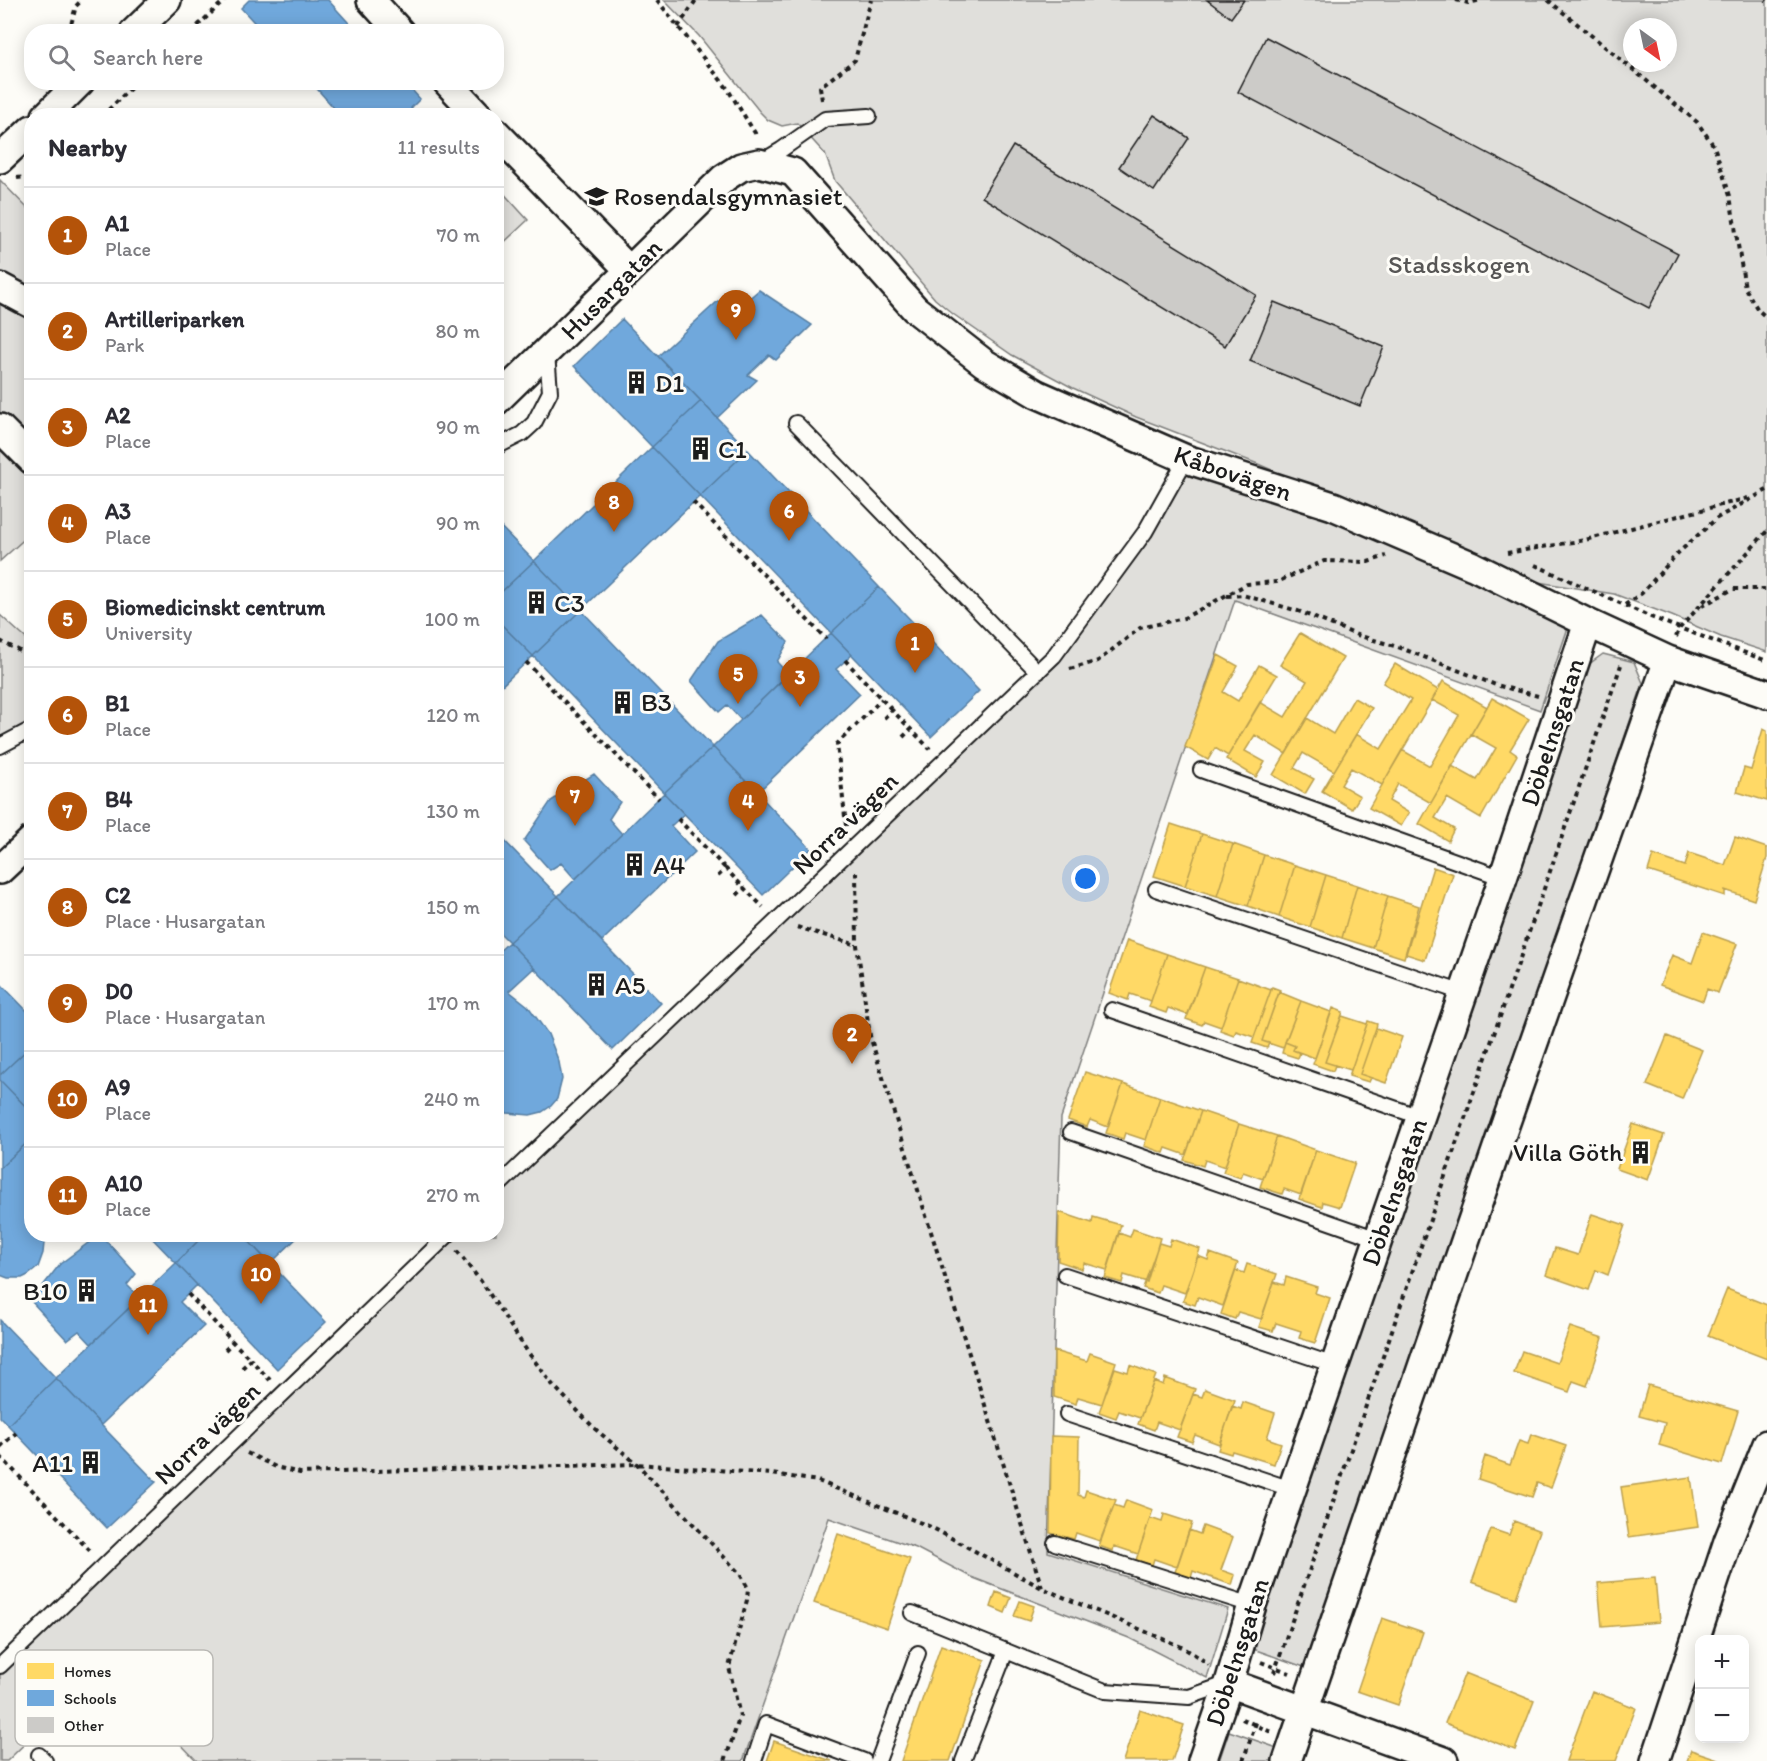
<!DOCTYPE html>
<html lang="en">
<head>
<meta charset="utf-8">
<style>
	:root { --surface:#fff; --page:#f7f7f7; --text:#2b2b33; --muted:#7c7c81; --line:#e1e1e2; --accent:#b45309 }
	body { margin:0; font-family:Itim,sans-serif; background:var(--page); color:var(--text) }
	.controls { position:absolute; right:18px; bottom:18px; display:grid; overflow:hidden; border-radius:12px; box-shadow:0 3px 15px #0003 }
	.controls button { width:54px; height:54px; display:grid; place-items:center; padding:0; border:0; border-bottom:2px solid var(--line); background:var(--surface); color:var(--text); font:30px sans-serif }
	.compass { position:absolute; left:1623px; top:18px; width:54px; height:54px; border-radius:50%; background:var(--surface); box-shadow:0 3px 15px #0003; rotate:147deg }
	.you { position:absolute; left:1086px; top:879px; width:21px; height:21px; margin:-15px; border:4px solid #fff; border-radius:50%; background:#1a73e8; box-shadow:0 0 0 9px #1a73e833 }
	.badge { display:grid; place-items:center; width:39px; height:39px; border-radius:50%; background:var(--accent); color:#fff; font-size:20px; font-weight:700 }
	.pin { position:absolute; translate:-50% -50px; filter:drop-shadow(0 2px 3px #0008) }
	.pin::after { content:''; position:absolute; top:32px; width:21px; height:18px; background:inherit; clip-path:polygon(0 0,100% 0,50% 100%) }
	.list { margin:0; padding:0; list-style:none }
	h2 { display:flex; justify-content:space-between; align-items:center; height:78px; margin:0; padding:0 24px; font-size:26px }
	h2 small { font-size:20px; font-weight:400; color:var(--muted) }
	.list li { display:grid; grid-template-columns:39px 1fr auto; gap:18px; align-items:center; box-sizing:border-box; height:96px; padding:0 24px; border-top:2px solid var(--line) }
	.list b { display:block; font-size:22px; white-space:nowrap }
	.list p { margin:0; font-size:20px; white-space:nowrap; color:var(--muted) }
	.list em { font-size:20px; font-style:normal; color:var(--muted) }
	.icon { flex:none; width:33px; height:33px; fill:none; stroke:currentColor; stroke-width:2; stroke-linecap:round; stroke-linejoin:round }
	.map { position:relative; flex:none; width:1767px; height:1761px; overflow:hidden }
	.search { position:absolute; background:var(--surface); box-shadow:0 3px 15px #0003; left:24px; top:24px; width:480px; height:66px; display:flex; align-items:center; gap:15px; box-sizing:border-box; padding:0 21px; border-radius:24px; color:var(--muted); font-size:22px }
	.panel { position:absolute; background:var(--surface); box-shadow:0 3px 15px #0003; left:24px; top:108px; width:480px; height:1134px; border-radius:24px }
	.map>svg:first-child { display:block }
	.green { fill:#e0dfdb; stroke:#7e7e7c; stroke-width:1.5; fill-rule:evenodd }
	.homes { fill:#ffd966; stroke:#bba050; stroke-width:1.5 }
	.schools { fill:#6fa8dc; stroke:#567ea2; stroke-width:1.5 }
	.building { fill:#cccbc8; stroke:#1c1c1c; stroke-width:1.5 }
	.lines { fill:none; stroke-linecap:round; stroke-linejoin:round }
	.service-casing { stroke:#1c1c1c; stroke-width:18 }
	.minor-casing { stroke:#1c1c1c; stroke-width:32 }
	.path { stroke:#1c1c1c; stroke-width:4; stroke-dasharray:4.5 4.5; stroke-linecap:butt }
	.service { stroke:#fdfcf7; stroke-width:14 }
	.minor { stroke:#fdfcf7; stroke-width:27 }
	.labels { text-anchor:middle; stroke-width:6; stroke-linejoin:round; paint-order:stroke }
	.poi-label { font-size:26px; fill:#1c1c1c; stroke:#fdfcf7; text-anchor:start }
	.park-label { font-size:26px; fill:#575655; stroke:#fdfcf7 }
	.street-label { font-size:26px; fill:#1c1c1c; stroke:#fdfcf7 }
	.key { fill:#fdfcf7; stroke:#bab9b5; stroke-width:1.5 }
	.key-label { font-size:16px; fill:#1c1c1c }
</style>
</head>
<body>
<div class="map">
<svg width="1767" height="1761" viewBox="0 0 1767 1761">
	<rect width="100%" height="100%" fill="#fdfcf7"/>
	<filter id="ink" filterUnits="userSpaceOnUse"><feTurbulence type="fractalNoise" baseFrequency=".0167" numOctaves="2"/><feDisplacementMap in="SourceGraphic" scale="12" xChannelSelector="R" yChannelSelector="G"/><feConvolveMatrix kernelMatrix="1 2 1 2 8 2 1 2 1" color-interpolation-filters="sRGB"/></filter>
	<g filter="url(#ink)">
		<path class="green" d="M664,0H1767V652L1721,637L1672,616L1614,594L1525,580L1258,464L1136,417L1073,388L1012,355L953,314L935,299L835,181L825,154L797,123L782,126L768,120L760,112L699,36ZM1632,27H1668V63H1632Z
			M0,180L32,213L31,533L0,561Z
			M497,186L528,220L497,249Z
			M1186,459L1572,616L1540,710L1235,600L1061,1118L1048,1552L1228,1609L1207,1678L1129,1638L971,1577L916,1548L829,1518L743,1761H197L105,1666L7,1761H0V1666L449,1235L496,1234L497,1188L1054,656Z
			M0,615L32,644L31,729L0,746Z
			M1603,654L1634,662L1643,683L1307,1668L1253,1649L1585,667Z
			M1229,1731L1280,1749L1276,1761H1219Z"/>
		<path class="homes" d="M1300,633L1343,658L1286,754L1255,735L1245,751L1265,762L1256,777L1226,759L1260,702L1285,717L1307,681L1280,665Z
			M1218,655L1238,666L1223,692L1238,701L1259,665L1277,675L1228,756L1215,748L1208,760L1185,747Z
			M1395,664L1438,690L1382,785L1351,768L1341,785L1360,796L1352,809L1322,791L1356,734L1381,749L1411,700L1383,683Z
			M1443,681L1487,707L1431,803L1398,784L1389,801L1409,813L1401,826L1369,808L1402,750L1430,766L1459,715L1432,700Z
			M1354,698L1372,708L1334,771L1303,753L1294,768L1314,779L1305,794L1273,775L1307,718L1333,734Z
			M1492,698L1529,719L1510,750L1517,755L1481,818L1447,798L1435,818L1454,829L1448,841L1419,824L1452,766L1477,780L1496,748L1471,734Z
			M1763,729L1767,731V801L1737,792L1744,768L1751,770Z
			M1171,824L1202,834L1185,886L1154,876Z
			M1202,834L1233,844L1217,896L1185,886Z
			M1735,837L1767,848V858L1754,900L1725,890V896L1648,871L1653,855L1685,866L1689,853L1725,865Z
			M1233,844L1264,855L1248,906L1217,896Z
			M1264,855L1295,865L1279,917L1248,906Z
			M1295,865L1326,875L1310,927L1279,917Z
			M1433,867L1453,874L1425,960L1406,954Z
			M1326,875L1357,885L1342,938L1310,927Z
			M1357,885L1388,896L1373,948L1342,938Z
			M1388,896L1419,906L1404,958L1373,948Z
			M1703,932L1737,944L1718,993L1707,989L1703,1001L1660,985L1672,955L1692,963Z
			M1127,940L1167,954L1151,1001L1130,994L1128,1000L1109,993Z
			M1167,954L1205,967L1188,1015L1168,1008L1166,1013L1149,1007Z
			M1205,967L1238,978L1221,1027L1204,1021L1202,1025L1186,1019Z
			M1238,978L1271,990L1254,1037L1236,1031L1234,1035L1220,1030Z
			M1272,987L1280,990L1262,1041L1269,1043L1267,1048L1252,1043Z
			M1279,992L1301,1001L1283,1048L1262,1041Z
			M1301,1001L1331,1012L1315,1058L1293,1050L1295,1046L1285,1042Z
			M1333,1008L1343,1012L1325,1062L1335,1065L1333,1071L1313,1064Z
			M1342,1016L1367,1024L1351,1070L1325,1062Z
			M1368,1021L1377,1024L1376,1028L1402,1037L1386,1083L1371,1078L1369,1082L1349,1076Z
			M1376,1028L1402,1037L1386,1083L1360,1074Z
			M1667,1036L1702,1050L1682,1099L1647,1085Z
			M1285,1042L1295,1046L1293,1050L1300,1053L1298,1058L1282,1053Z
			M1085,1072L1123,1084L1108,1127L1090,1120L1087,1127L1068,1120Z
			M1123,1084L1160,1097L1146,1140L1125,1133L1123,1139L1106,1133Z
			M1160,1097L1201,1111L1186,1155L1166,1148L1164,1153L1144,1146Z
			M1201,1111L1239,1124L1225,1167L1205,1160L1203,1166L1184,1160Z
			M1239,1124L1277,1136L1263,1179L1243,1172L1241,1178L1223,1172Z
			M1633,1124L1664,1135L1648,1180L1617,1169Z
			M1277,1136L1316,1150L1301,1195L1284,1189L1282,1194L1260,1187Z
			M1316,1150L1355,1163L1340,1207L1323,1202L1322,1207L1299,1199Z
			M1059,1212L1092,1223L1093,1217L1121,1225L1107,1270L1084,1263L1082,1269L1058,1261Z
			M1592,1214L1625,1225L1608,1275L1596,1270L1589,1290L1546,1275L1555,1248L1578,1255Z
			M1133,1229L1160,1238L1147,1282L1124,1275L1122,1283L1105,1278L1119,1233L1130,1237Z
			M1171,1239L1200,1249L1185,1293L1161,1285L1158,1293L1143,1288L1159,1243L1169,1246Z
			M1210,1253L1238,1263L1223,1306L1198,1297L1195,1305L1183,1301L1198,1256L1208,1260Z
			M1247,1264L1277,1274L1261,1319L1238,1312L1235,1319L1221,1314L1236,1270L1244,1273Z
			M1286,1277L1317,1287L1315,1293L1330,1298L1315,1343L1299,1338L1301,1331L1276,1323L1273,1331L1259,1327L1274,1282L1284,1285Z
			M1727,1289L1767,1305V1359L1708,1336Z
			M1570,1327L1603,1338L1587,1386L1573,1381L1569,1392L1514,1373L1522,1351L1557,1363Z
			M1054,1351L1087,1361L1090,1353L1116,1362L1102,1404L1078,1397L1076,1404L1054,1397Z
			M1130,1365L1156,1375L1140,1418L1119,1411L1116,1418L1099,1412L1115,1368L1128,1372Z
			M1165,1378L1195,1389L1180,1430L1157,1422L1154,1430L1138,1424L1154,1381L1163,1385Z
			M1648,1385L1738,1411L1722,1464L1659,1445L1665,1423L1639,1416Z
			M1205,1389L1235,1400L1219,1444L1195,1435L1192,1442L1177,1437L1193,1394L1202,1397Z
			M1243,1402L1275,1413L1267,1438L1281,1443L1274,1464L1232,1451L1231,1454L1218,1450L1232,1406L1241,1409Z
			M1531,1434L1566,1446L1551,1488L1537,1483L1532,1497L1478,1479L1485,1456L1510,1465L1519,1441L1528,1444Z
			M1051,1436L1079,1437L1078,1495L1084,1497L1086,1490L1116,1500L1100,1541L1076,1533L1074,1539L1050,1533Z
			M1691,1477L1698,1527L1629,1537L1621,1487Z
			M1126,1500L1153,1510L1138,1554L1114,1546L1113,1551L1099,1546L1114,1505L1123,1508Z
			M1164,1514L1192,1523L1177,1567L1154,1559L1152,1565L1136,1560L1150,1518L1162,1522Z
			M1514,1521L1540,1531L1516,1598L1472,1582L1491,1529L1509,1535Z
			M1203,1526L1233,1537L1221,1570L1235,1575L1232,1585L1193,1571L1191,1578L1175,1572L1189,1530L1200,1534Z
			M838,1534L910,1559L887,1628L814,1603Z
			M1655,1578L1659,1622L1602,1627L1598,1583Z
			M996,1592L1011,1598L1005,1613L991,1607Z
			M1020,1601L1034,1606L1029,1621L1014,1616Z
			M1382,1618L1423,1632L1398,1705L1357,1691Z
			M941,1645L985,1660L950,1761H901Z
			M1465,1673L1534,1701L1515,1750L1445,1723Z
			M1592,1691L1636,1708L1616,1761H1566Z
			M1140,1710L1184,1725L1172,1761H1123Z
			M774,1741L817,1756L832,1761H767Z
			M1691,1750L1724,1761H1687Z"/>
		<path class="schools" d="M249,0H328L357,32H263L241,8Z
			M311,82H405L420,99L411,108L418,116H341Z
			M759,290L812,325L776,360L769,355L748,375L757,380L717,418L658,356L718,301L733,312Z
			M622,319L701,401L652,447L574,366Z
			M701,401L748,450L700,496L652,447Z
			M652,447L700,496L581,610L534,561Z
			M748,450L879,587L831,633L700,496Z
			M496,522L534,561L496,597Z
			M534,561L581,610L533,656L496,619V597Z
			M879,587L979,691L931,737L831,633Z
			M581,610L713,747L664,793L533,656Z
			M762,615L788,642L777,662L788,674L741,720L727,705L719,712L691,681L718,641Z
			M496,619L533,656L496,691Z
			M831,633L852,655L836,669L860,694L757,793L713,747Z
			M713,747L811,849L763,895L664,793Z
			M594,774L620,802L609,819L622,834L575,879L561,863L550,870L524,841L551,801Z
			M664,793L684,814L671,826L695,852L602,941L558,896Z
			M496,832L558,896L509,942L496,929Z
			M558,896L661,1003L613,1050L509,942Z
			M509,942L534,968L509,991L528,1006L548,1034L559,1062L562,1079L557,1099L551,1106L542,1112L530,1115L507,1113L496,1109V954Z
			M0,983L32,1016V1045L0,1075Z
			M32,1045V1113L0,1080V1075Z
			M0,1080L32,1113V1138L0,1168Z
			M32,1138V1234H45L43,1253L38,1267L28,1275L22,1278H8L0,1275V1168Z
			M100,1234L136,1274L127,1285L140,1298L91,1344L79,1331L67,1340L31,1301L60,1264Z
			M148,1234H205L176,1263Z
			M205,1234H242L326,1322L277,1369L176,1263Z
			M242,1234H301L270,1264Z
			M176,1263L197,1285L180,1302L204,1326L101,1425L56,1378Z
			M0,1320L56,1378L8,1425L0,1417Z
			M56,1378L156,1482L107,1528L8,1425Z"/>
		<path class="building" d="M1207,0H1244L1231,18Z
			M1266,37L1678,253L1649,308L1238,92Z
			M1154,115L1189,138L1154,191L1119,167Z
			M1013,146L1256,295L1225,346L982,197Z
			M1274,302L1384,347L1360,406L1250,361Z"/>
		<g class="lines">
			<defs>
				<path id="service" d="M761,162L781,150L825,119L869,116
					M796,423L1038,672
					M496,447L522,434L534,423L550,392L547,353
					M0,746L32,729
					M1201,770L1503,878
					M1156,889L1463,993
					M1112,1010L1420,1117
					M1071,1132L1378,1239
					M496,1188L1054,656L1145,532L1186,459
					M1065,1275L1334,1365
					M1067,1414L1291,1489
					M1055,1543L1252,1605
					M912,1613L1006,1651
					M0,1666L449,1234
					M39,1755L45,1761
					M754,1761L766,1724L864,1761
					M878,1761L918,1653
					M963,1761L1006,1651L1105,1691L1189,1697L1229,1683"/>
				<path id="minor" d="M371,0L400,32
					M134,32L167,0
					M447,82L479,116
					M46,116L80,82
					M496,133L629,270
					M0,159L32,129
					M0,287L32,304
					M496,401L724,178L741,167L759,163L793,172L915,309L984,363L1037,394L1186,459L1333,506L1473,566L1588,623L1668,660L1767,694
					M0,428L32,460
					M0,870L32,840
					M1229,1683L1444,1761
					M1202,1761L1229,1683L1252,1605L1503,878L1588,623
					M1287,1761L1498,1145L1668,660
					M1655,1761L1728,1541L1767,1444"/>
			</defs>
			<use href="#service" class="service-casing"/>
			<use href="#minor" class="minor-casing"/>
			<path class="path" d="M657,0L727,88L755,133L756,138
				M1456,0L1468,3L1481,0
				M1548,0L1697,122L1714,146L1730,196L1745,288L1758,310L1767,318
				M1766,0L1767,1
				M678,27L696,0
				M69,32L76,6L82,0
				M191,32L225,0
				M822,100L820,87L855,60L871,0
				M102,116L137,82
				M17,178L32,176
				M693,502L826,639
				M1507,553L1585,540L1748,498
				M1535,565L1653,618L1767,661
				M1227,596L1243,595L1298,611L1357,635L1398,647L1496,685L1538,696
				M1625,605L1642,593L1678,553L1717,518L1767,490
				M1702,606L1733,589H1767
				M1676,637L1680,628L1767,531
				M0,641L32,657
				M845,660L892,710
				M526,662L659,799
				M1070,669L1098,661L1140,628L1184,618L1247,584L1277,582L1324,561L1368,562L1386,556
				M884,718L892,710L930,749
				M903,737L911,729
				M678,819L726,869
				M846,826L837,744L882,699
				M856,872L857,945L870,1036L1042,1588
				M718,876L726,869L744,888
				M737,895L744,888L763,907
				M797,927L857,945
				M457,1251L483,1284L527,1351L552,1384L594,1428L637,1464L740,1574L748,1588L747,1600L729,1667L740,1716L725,1761
				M188,1294L233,1342
				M225,1350L233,1342L251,1360
				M242,1368L251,1360L270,1380
				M0,1447L16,1433
				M247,1453L276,1467L300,1473L637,1464L772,1474L818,1481L931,1527L1042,1588L1182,1647L1200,1658L1209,1665
				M0,1456L91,1552
				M1261,1662L1290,1673
				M1274,1673L1621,665
				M1242,1719L1271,1732
				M1243,1761L1257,1720"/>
			<use href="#service" class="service"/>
			<use href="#minor" class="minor"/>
		</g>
	</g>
	<defs>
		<symbol id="school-bare" viewBox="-9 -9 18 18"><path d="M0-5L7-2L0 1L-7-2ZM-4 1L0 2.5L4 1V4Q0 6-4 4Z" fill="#1c1c1c" stroke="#fdfcf7" stroke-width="2.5" paint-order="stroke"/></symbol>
		<symbol id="building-bare" viewBox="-9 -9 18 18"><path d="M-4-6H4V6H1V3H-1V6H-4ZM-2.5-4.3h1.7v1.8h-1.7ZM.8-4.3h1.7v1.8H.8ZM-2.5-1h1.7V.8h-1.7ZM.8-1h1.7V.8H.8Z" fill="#1c1c1c" stroke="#fdfcf7" stroke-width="2.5" paint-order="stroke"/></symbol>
	</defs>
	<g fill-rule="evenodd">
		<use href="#school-bare" x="580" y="180" width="33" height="33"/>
		<use href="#building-bare" x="620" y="366" width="33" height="33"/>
		<use href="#building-bare" x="684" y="432" width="33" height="33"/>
		<use href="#building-bare" x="520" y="586" width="33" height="33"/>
		<use href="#building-bare" x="606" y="686" width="33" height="33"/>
		<use href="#building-bare" x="618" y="848" width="33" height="33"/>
		<use href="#building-bare" x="580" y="968" width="33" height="33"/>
		<use href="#building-bare" x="1624" y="1136" width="33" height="33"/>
		<use href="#building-bare" x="70" y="1274" width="33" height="33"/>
		<use href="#building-bare" x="74" y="1446" width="33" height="33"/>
	</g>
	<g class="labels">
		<g class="poi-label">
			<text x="614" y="205">Rosendalsgymnasiet</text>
			<text x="655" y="392">D1</text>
			<text x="718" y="458">C1</text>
			<text x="554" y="612">C3</text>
			<text x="641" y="711">B3</text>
			<text x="653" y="874">A4</text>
			<text x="615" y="994">A5</text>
			<text x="1623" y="1161" text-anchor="end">Villa Göth</text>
			<text x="68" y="1300" text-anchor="end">B10</text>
			<text x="73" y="1472" text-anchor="end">A11</text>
		</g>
		<g class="park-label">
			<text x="1459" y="273">Stadsskogen</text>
		</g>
		<g class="street-label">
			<text transform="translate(611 289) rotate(-45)" y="9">Husargatan</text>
			<text transform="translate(1233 473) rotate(19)" y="9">Kåbovägen</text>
			<text transform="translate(1552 732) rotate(-72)" y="9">Döbelnsgatan</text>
			<text transform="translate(845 823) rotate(-44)" y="9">Norra vägen</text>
			<text transform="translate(1394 1192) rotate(-71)" y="9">Döbelnsgatan</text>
			<text transform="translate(207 1433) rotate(-44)" y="9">Norra vägen</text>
			<text transform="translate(1237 1652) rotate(-72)" y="9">Döbelnsgatan</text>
		</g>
	</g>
	<rect x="15" y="1650" width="198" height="96" rx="9" class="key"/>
	<rect x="27" y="1663" width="27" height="16" fill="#ffd966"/>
	<rect x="27" y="1690" width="27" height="16" fill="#6fa8dc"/>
	<rect x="27" y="1717" width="27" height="16" fill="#cccbc8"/>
	<g class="key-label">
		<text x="64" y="1677">Homes</text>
		<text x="64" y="1704">Schools</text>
		<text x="64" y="1731">Other</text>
	</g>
</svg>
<div class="controls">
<button>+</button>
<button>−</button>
</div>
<svg class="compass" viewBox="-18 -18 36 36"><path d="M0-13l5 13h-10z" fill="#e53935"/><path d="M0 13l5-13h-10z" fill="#7c7c81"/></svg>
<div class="you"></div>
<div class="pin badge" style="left:915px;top:673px">1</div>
<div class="pin badge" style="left:852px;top:1064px">2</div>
<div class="pin badge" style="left:800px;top:707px">3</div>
<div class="pin badge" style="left:748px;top:831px">4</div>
<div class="pin badge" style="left:738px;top:704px">5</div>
<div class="pin badge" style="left:789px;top:541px">6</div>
<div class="pin badge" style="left:575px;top:826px">7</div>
<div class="pin badge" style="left:614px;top:532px">8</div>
<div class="pin badge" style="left:736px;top:340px">9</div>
<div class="pin badge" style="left:261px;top:1304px">10</div>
<div class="pin badge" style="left:148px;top:1335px">11</div>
<div class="search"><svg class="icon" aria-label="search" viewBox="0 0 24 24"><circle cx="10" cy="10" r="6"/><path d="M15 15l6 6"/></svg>Search here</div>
<section class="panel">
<h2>Nearby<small>11 results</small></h2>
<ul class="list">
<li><span class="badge">1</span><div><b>A1</b><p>Place</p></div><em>70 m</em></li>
<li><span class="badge">2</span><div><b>Artilleriparken</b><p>Park</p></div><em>80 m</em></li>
<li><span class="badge">3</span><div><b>A2</b><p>Place</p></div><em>90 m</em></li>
<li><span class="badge">4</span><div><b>A3</b><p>Place</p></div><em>90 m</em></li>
<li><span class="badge">5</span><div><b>Biomedicinskt centrum</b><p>University</p></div><em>100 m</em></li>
<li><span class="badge">6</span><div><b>B1</b><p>Place</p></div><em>120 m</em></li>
<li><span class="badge">7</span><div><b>B4</b><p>Place</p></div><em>130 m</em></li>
<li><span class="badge">8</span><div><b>C2</b><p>Place · Husargatan</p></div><em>150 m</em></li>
<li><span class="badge">9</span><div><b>D0</b><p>Place · Husargatan</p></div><em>170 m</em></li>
<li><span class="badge">10</span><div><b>A9</b><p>Place</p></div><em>240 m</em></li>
<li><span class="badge">11</span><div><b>A10</b><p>Place</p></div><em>270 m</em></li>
</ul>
</section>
</div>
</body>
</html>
